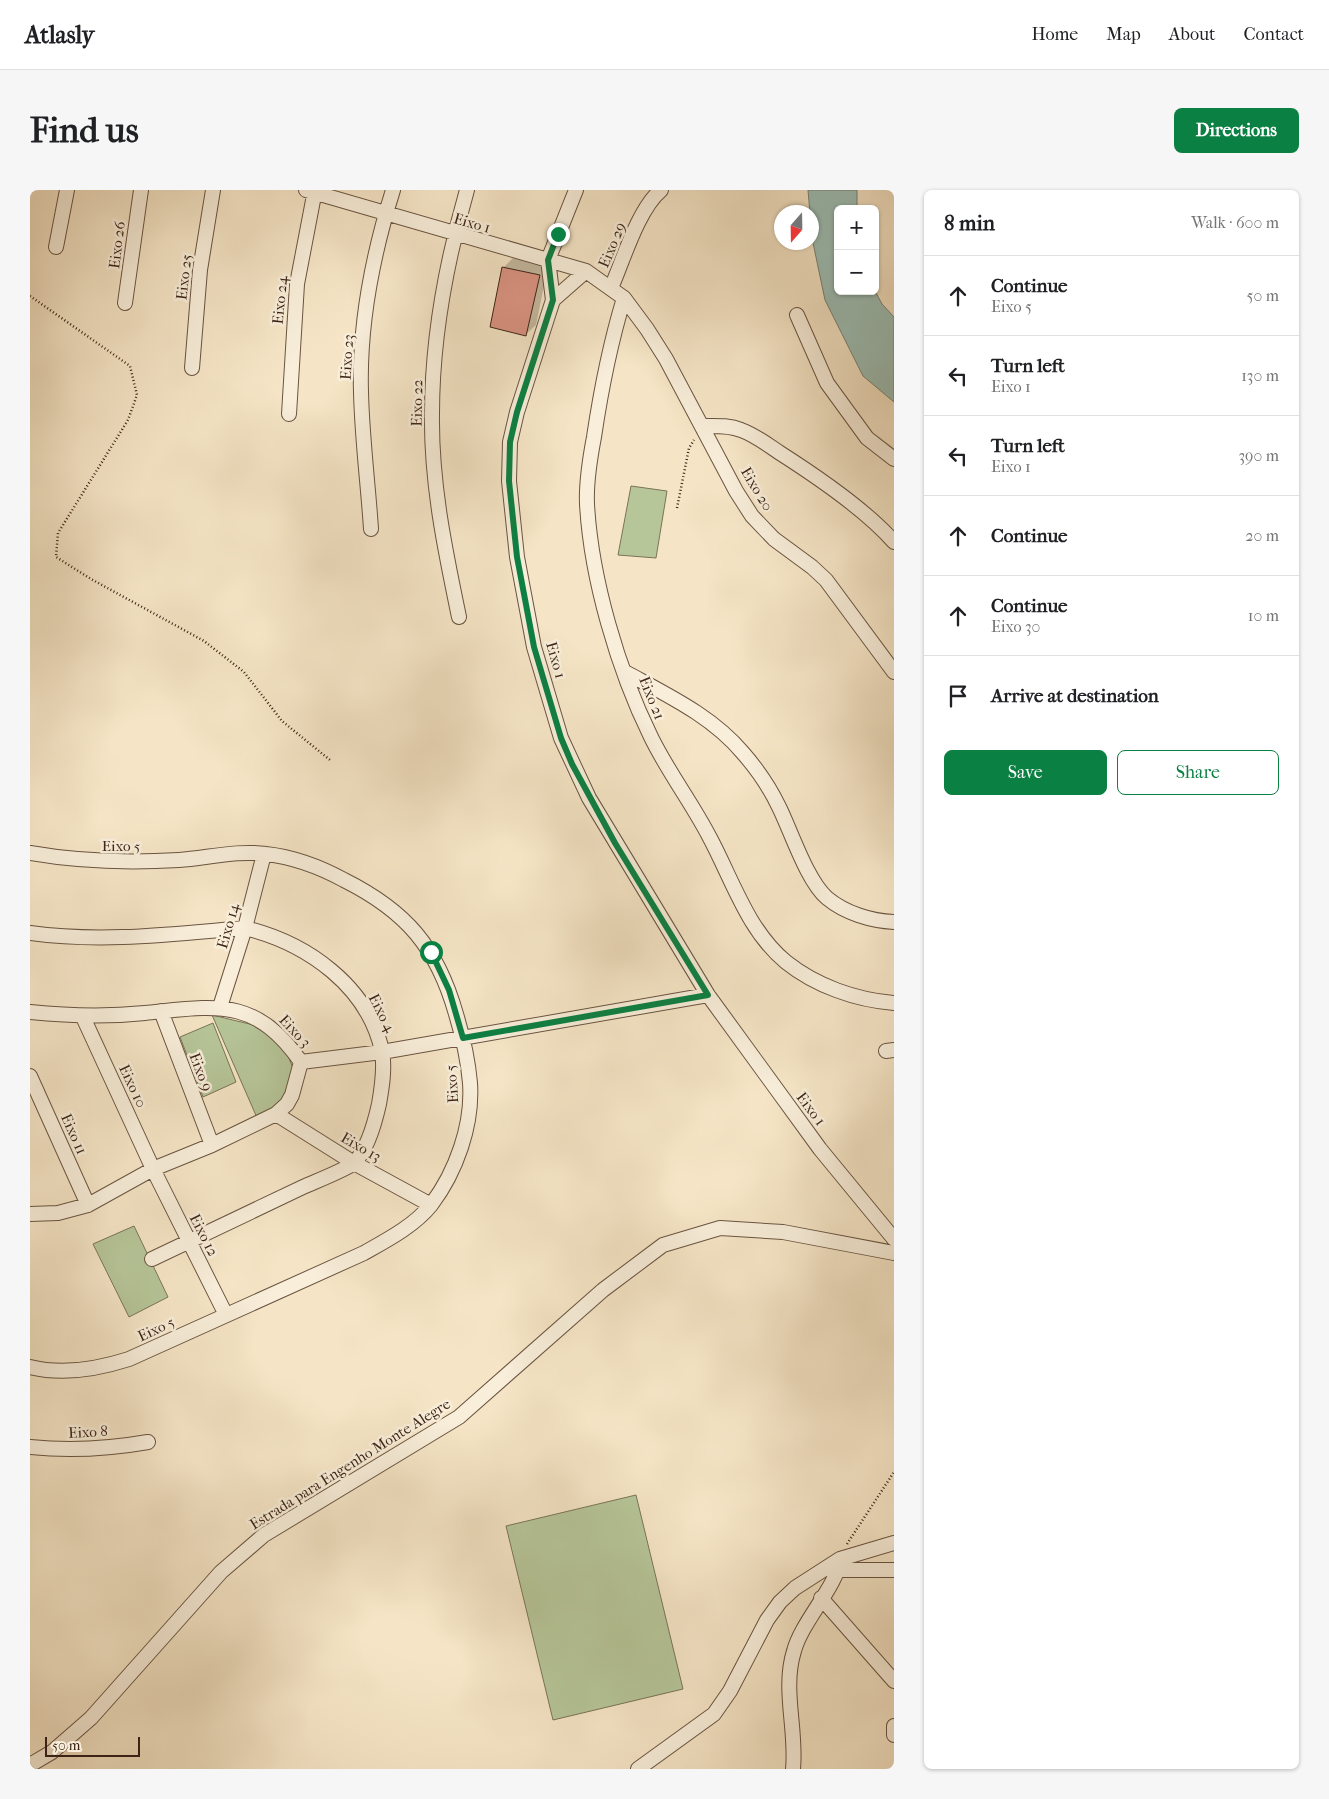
<!DOCTYPE html>
<html lang="en">
<head>
<meta charset="utf-8">
<style>
	:root { --surface:#fff; --page:#f6f6f6; --text:#202124; --muted:#757577; --line:#e0e0e0; --accent:#0b8043 }
	body { margin:0; font-family:"IM FELL French Canon",serif; background:var(--page); color:var(--text) }
	.controls { position:absolute; right:15px; top:15px; display:grid; overflow:hidden; border-radius:8px; box-shadow:0 1px 4px #0004 }
	.controls button { width:45px; height:45px; display:grid; place-items:center; padding:0; border:0; border-bottom:1px solid var(--line); background:var(--surface); color:var(--text); font:25px sans-serif }
	.compass { position:absolute; left:744px; top:15px; width:45px; height:45px; border-radius:50%; background:var(--surface); box-shadow:0 1px 4px #0004; rotate:200deg }
	.scale { position:absolute; left:15px; bottom:12px; width:95px; box-sizing:border-box; padding-left:5px; border:2px solid #3c2315; border-top:0; font-size:14px; line-height:18px; white-space:nowrap; color:#3c2315; -webkit-text-stroke:4px #f8eeda; paint-order:stroke }
	.stop { position:absolute; width:15px; height:15px; margin:-11px; border:4px solid #0b8043; border-radius:50%; background:#fff }
	.stop.end { background:#0b8043; border-color:#fff; box-shadow:0 1px 5px #0008 }
	.list { margin:0; padding:0; list-style:none }
	h2 { display:flex; justify-content:space-between; align-items:center; height:65px; margin:0; padding:0 20px; font-size:21px }
	h2 small { font-size:16px; font-weight:400; color:var(--muted) }
	.list li { display:grid; grid-template-columns:32px 1fr auto; gap:15px; align-items:center; box-sizing:border-box; height:80px; padding:0 20px; border-top:1px solid var(--line) }
	.list b { display:block; font-size:19px; white-space:nowrap }
	.list p { margin:0; font-size:16px; white-space:nowrap; color:var(--muted) }
	.list em { font-size:16px; font-style:normal; color:var(--muted) }
	.actions { display:flex; gap:10px; padding:15px 20px }
	.actions a { flex:1; padding:11px 0; border:1px solid var(--accent); border-radius:8px; text-align:center; font-size:18px; color:var(--accent) }
	.actions .main { background:var(--accent); color:#fff }
	.icon { flex:none; width:28px; height:28px; fill:none; stroke:currentColor; stroke-width:2; stroke-linecap:round; stroke-linejoin:round }
	.map { position:relative; flex:none; width:864px; height:1579px; overflow:hidden; border-radius:8px }
	header { display:flex; align-items:center; gap:30px; box-sizing:border-box; height:70px; padding:0 25px; background:var(--surface); border-bottom:1px solid var(--line) }
	header strong { font-size:24px }
	nav { display:flex; gap:28px; margin-inline-start:auto; font-size:18px }
	.intro { display:flex; align-items:center; justify-content:space-between; box-sizing:border-box; height:120px; padding:0 30px }
	h1 { margin:0; font-size:35px }
	.button { padding:12px 22px; border-radius:8px; background:var(--accent); color:#fff; font-size:18px; font-weight:700 }
	main { display:flex; gap:30px; padding:0 30px }
	aside { flex:1; background:var(--surface); border-radius:8px; box-shadow:0 1px 4px #0004 }
	.map>svg:first-child { display:block }
	.green { fill:#b6c699; stroke:#797457 }
	.water { fill:#9cbfb6; stroke:#768176 }
	.shadow { fill:#0003 }
	.building { fill:#db9383; stroke:#3c2315 }
	.lines { fill:none; stroke-linecap:round; stroke-linejoin:round }
	.minor-casing { stroke:#6a5441; stroke-width:16 }
	.path { stroke:#3c2315; stroke-width:2.5; stroke-dasharray:1 2.5; stroke-linecap:butt }
	.minor { stroke:#f8eeda; stroke-width:14 }
	.route { stroke:#0b8043; stroke-width:6 }
	.labels { text-anchor:middle; stroke-width:5; stroke-linejoin:round; paint-order:stroke }
	.street-label { font-size:15px; fill:#3c2315; stroke:#f8eeda }
</style>
</head>
<body>
<header>
<strong>Atlasly</strong>
<nav><a>Home</a><a>Map</a><a>About</a><a>Contact</a></nav>
</header>
<div class="intro"><h1>Find us</h1><a class="button">Directions</a></div>
<main>
<div class="map">
<svg width="864" height="1579" viewBox="0 0 864 1579">
	<rect width="100%" height="100%" fill="#f5e5c6"/>
	<filter id="stains"><feTurbulence type="fractalNoise" baseFrequency=".004" numOctaves="4"/><feColorMatrix values="0 0 0 0 .2 0 0 0 0 .09 0 0 0 0 .02 0 0 0 .5 -.17"/></filter>
	<radialGradient id="worn" r=".72"><stop offset=".6" stop-color="#630" stop-opacity="0"/><stop offset="1" stop-color="#630" stop-opacity=".3"/></radialGradient>
	<path class="green" d="M601,296L637,301L626,368L588,365Z
		M182,825L232,837L254,856L263,878L253,910L228,930Z
		M183,833L206,892L173,907L150,847Z
		M104,1036L138,1107L99,1127L63,1054Z
		M606,1305L653,1499L523,1530L476,1336Z"/>
	<path class="water" d="M778,0H827V19H808V101H845L852,114L864,127V212L833,186L795,110L782,48Z"/>
	<path class="shadow" d="M483,68L518,76L506,135L496,144L473,78Z"/>
	<path class="building" d="M472,77L510,85L496,146L460,137Z"/>
	<g class="lines">
		<defs>
			<path id="minor" d="M276,0L556,81L594,108L617,139L636,169L706,301L722,326L744,349L782,377L796,390L864,482
				M546,0L518,70L523,110L487,222L480,252L479,291L487,367L504,457L531,548L559,608L678,805L790,959L864,1049
				M26,57L37,0
				M581,98C593,71 608,19 631,0
				M594,108C580,154 571,200 564,247C560,268 556,292 557,314C561,388 588,480 621,547C638,582 662,613 680,648C702,689 718,741 756,772C786,796 826,810 864,813
				M523,110L556,81
				M95,113L111,0
				M767,125L797,193L837,248L864,269
				M162,178L170,80L183,0
				M259,224L267,94L285,0
				M673,236C686,236 699,235 711,240C725,245 738,255 750,263C786,286 836,320 864,352
				M341,339C338,293 332,248 331,202C329,135 343,64 363,0
				M429,427C415,360 401,293 402,224C402,147 416,73 437,0
				M595,482C637,505 682,526 713,563C727,579 740,598 749,617C761,641 777,691 797,708C815,723 841,731 864,732
				M0,663C51,672 98,673 149,670C177,668 208,660 236,664C263,667 290,677 314,690C376,721 407,757 426,824C433,847 438,870 440,893C443,935 426,982 401,1015C384,1036 357,1050 334,1063L99,1169C68,1179 32,1185 0,1177
				M0,743C72,753 143,744 215,738C277,753 338,796 352,861C355,878 352,897 349,914C345,932 338,959 324,973C315,980 284,992 273,997C222,1021 172,1045 122,1069
				M190,817L215,738L234,664
				M131,821L182,955
				M0,822C39,826 76,827 115,823C185,816 225,806 271,872L262,905L257,914L246,924L182,955L123,979L58,1015L28,1023L0,1024
				M53,827L123,979L196,1125
				M856,861L864,860
				M271,872L352,862L678,805
				M0,886L58,1015
				M246,924L324,973L401,1015
				M0,1257C40,1261 78,1259 118,1252
				M809,1380H864
				M791,1408L864,1491
				M864,1536V1545
				M0,1575L22,1562L61,1528L191,1382L234,1345L429,1227L573,1100L633,1055L690,1038L753,1042L864,1063
				M608,1579L684,1524L700,1501L737,1430L750,1412L765,1398L810,1369L864,1353
				M763,1579C767,1540 752,1499 764,1461C772,1431 808,1395 810,1369"/>
		</defs>
		<use href="#minor" class="minor-casing"/>
		<path class="path" d="M0,106L100,176L107,205L98,230L28,343L26,367L61,389L174,451L214,482L252,531L300,570
			M647,318L659,258L664,250
			M817,1354L864,1282"/>
		<use href="#minor" class="minor"/>
	</g>
	<g class="lines">
		<path class="route" d="M401,762L419,800L433,848L678,805L585,653L542,574L531,548L504,457L487,367L479,291L480,252L487,222L523,110L518,70L528,44"/>
	</g>
	<g class="labels">
		<g class="street-label">
			<text transform="translate(442 33) rotate(16)" y="5">Eixo 1</text>
			<text transform="translate(87 55) rotate(-83)" y="5">Eixo 26</text>
			<text transform="translate(582 55) rotate(-67)" y="5">Eixo 29</text>
			<text transform="translate(154 87) rotate(-83)" y="5">Eixo 25</text>
			<text transform="translate(250 110) rotate(-84)" y="5">Eixo 24</text>
			<text transform="translate(317 167) rotate(-86)" y="5">Eixo 23</text>
			<text transform="translate(387 213) rotate(-89)" y="5">Eixo 22</text>
			<text transform="translate(727 299) rotate(59)" y="5">Eixo 20</text>
			<text transform="translate(526 470) rotate(74)" y="5">Eixo 1</text>
			<text transform="translate(622 508) rotate(68)" y="5">Eixo 21</text>
			<text x="91" y="661">Eixo 5</text>
			<text transform="translate(198 736) rotate(-74)" y="5">Eixo 14</text>
			<text transform="translate(352 823) rotate(63)" y="5">Eixo 4</text>
			<text transform="translate(265 841) rotate(47)" y="5">Eixo 3</text>
			<text transform="translate(171 882) rotate(69)" y="5">Eixo 9</text>
			<text transform="translate(422 894) rotate(-94)" y="5">Eixo 5</text>
			<text transform="translate(103 896) rotate(65)" y="5">Eixo 10</text>
			<text transform="translate(781 919) rotate(53)" y="5">Eixo 1</text>
			<text transform="translate(44 944) rotate(66)" y="5">Eixo 11</text>
			<text transform="translate(331 957) rotate(30)" y="5">Eixo 13</text>
			<text transform="translate(174 1045) rotate(63)" y="5">Eixo 12</text>
			<text transform="translate(126 1139) rotate(-25)" y="5">Eixo 5</text>
			<text transform="translate(58 1242) rotate(-3)" y="5">Eixo 8</text>
			<text transform="translate(320 1274) rotate(-32)" y="5">Estrada para Engenho Monte Alegre</text>
		</g>
	</g>
	<rect width="100%" height="100%" filter="url(#stains)"/>
	<rect width="100%" height="100%" fill="url(#worn)"/>
</svg>
<div class="controls">
<button>+</button>
<button>−</button>
</div>
<svg class="compass" viewBox="-18 -18 36 36"><path d="M0-13l5 13h-10z" fill="#e53935"/><path d="M0 13l5-13h-10z" fill="#757577"/></svg>
<div class="scale">50 m</div>
<div class="stop" style="left:401px;top:762px"></div>
<div class="stop end" style="left:528px;top:44px"></div>
</div>
<aside>
<h2>8 min<small>Walk · 600 m</small></h2>
<ul class="list">
<li><svg class="icon" aria-label="ahead" viewBox="0 0 24 24"><path d="M12 20V5M6 11l6-6 6 6"/></svg><div><b>Continue</b><p>Eixo 5</p></div><em>50 m</em></li>
<li><svg class="icon" aria-label="left" viewBox="0 0 24 24"><path d="M17 20v-9H6M10 6l-5 5 5 5"/></svg><div><b>Turn left</b><p>Eixo 1</p></div><em>130 m</em></li>
<li><svg class="icon" aria-label="left" viewBox="0 0 24 24"><path d="M17 20v-9H6M10 6l-5 5 5 5"/></svg><div><b>Turn left</b><p>Eixo 1</p></div><em>390 m</em></li>
<li><svg class="icon" aria-label="ahead" viewBox="0 0 24 24"><path d="M12 20V5M6 11l6-6 6 6"/></svg><div><b>Continue</b></div><em>20 m</em></li>
<li><svg class="icon" aria-label="ahead" viewBox="0 0 24 24"><path d="M12 20V5M6 11l6-6 6 6"/></svg><div><b>Continue</b><p>Eixo 30</p></div><em>10 m</em></li>
<li><svg class="icon" aria-label="arrive" viewBox="0 0 24 24"><path d="M6 21V4h12l-3 4 3 4H6"/></svg><div><b>Arrive at destination</b></div></li>
</ul>
<div class="actions"><a class="main">Save</a><a>Share</a></div>
</aside>
</main>
</body>
</html>
